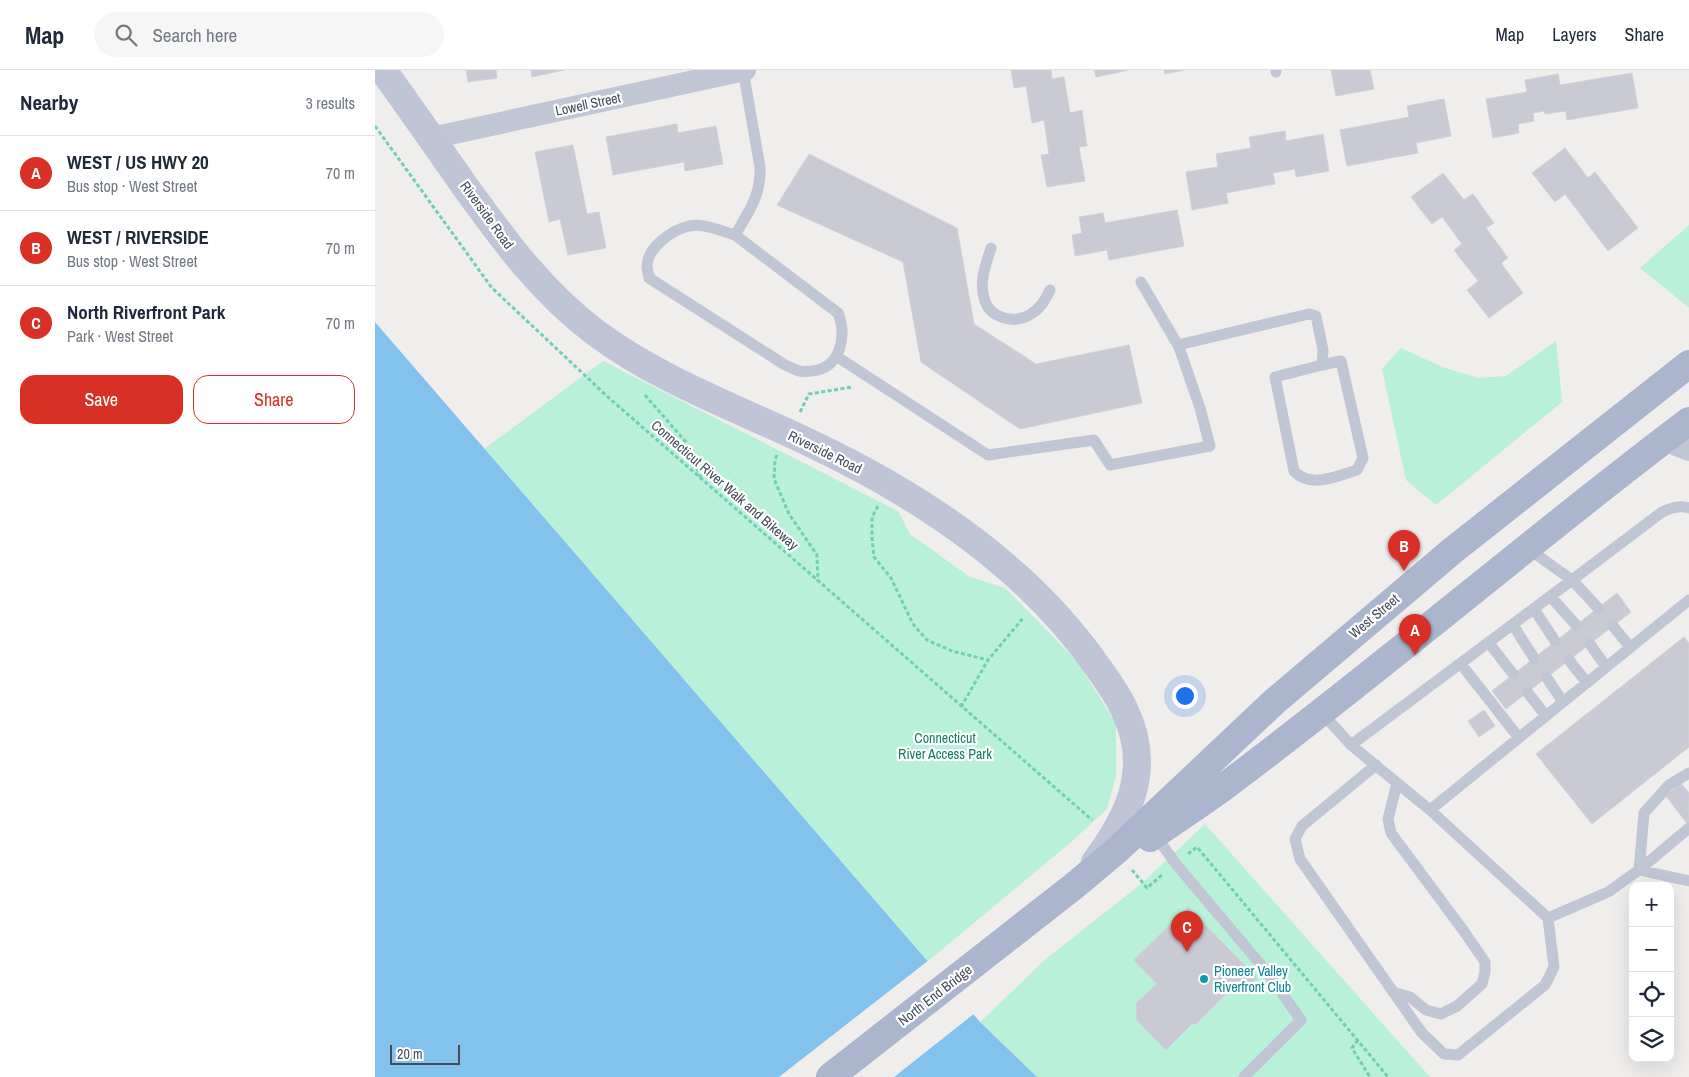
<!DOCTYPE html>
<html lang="en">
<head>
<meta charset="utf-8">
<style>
	:root { --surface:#fff; --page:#f6f6f7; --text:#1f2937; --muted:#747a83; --line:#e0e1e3; --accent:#d93025 }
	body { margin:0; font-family:"Archivo Narrow",sans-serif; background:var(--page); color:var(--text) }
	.controls { position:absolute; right:15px; bottom:15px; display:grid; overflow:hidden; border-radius:10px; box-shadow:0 5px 20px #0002 }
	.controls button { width:45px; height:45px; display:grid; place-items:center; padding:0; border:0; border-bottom:1px solid var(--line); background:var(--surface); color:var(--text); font:25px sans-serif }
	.scale { position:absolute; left:15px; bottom:12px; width:70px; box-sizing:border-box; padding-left:5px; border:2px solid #454c5b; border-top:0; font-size:14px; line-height:18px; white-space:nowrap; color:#454c5b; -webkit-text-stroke:4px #fff; paint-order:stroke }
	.you { position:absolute; left:809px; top:625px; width:18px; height:18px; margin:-12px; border:4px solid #fff; border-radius:50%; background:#1a73e8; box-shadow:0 0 0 8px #1a73e833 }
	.badge { display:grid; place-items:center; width:32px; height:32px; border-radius:50%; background:var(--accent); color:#fff; font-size:16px; font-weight:700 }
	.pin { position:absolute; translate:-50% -41px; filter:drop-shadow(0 1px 2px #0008) }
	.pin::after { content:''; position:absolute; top:26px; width:18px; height:15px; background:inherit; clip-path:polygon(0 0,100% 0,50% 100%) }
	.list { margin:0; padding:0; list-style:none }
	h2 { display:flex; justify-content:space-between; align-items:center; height:65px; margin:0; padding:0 20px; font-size:21px }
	h2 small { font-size:16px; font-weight:400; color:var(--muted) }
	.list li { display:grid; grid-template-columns:32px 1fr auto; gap:15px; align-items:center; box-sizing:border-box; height:75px; padding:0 20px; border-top:1px solid var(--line) }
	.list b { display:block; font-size:19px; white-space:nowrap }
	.list p { margin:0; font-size:16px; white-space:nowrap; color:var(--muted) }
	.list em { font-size:16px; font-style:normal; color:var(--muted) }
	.actions { display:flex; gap:10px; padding:15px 20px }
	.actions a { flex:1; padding:11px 0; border:1px solid var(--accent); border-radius:15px; text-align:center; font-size:18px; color:var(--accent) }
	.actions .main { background:var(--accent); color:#fff }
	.icon { flex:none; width:28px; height:28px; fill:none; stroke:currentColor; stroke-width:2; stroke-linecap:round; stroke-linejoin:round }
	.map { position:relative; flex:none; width:1314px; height:1007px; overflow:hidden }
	header { display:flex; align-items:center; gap:30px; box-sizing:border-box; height:70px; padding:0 25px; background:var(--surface); border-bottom:1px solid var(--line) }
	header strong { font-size:24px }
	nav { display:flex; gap:28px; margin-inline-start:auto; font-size:18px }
	.search { width:350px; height:45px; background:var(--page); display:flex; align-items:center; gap:12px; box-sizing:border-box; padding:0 18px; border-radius:28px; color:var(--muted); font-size:19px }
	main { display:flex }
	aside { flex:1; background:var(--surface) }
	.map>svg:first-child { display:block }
	.green { fill:#b9f0d9 }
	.water { fill:#84c2ee }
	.pier { fill:#f0eded }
	.building { fill:#c9cad3; stroke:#d1d1d9 }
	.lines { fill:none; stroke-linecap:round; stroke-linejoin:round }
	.path { stroke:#70cfb4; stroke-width:3; stroke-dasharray:4 2.5; stroke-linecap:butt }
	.lane { stroke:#c0c6d3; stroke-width:11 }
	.street { stroke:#c0c6d3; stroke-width:22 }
	.secondary { stroke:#bfc5d7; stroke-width:28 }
	.primary { stroke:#abb5cd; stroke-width:28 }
	.culture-dot { fill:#0f9aa8; stroke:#fff; stroke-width:2 }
	.labels { text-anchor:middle; stroke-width:4.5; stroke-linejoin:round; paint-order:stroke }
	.street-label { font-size:14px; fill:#454c5b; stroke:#fff }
	.park-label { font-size:14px; fill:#147e5f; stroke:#fff }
	.culture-label { font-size:14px; fill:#0d838f; stroke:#fff; text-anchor:start }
</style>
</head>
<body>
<header>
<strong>Map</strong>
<div class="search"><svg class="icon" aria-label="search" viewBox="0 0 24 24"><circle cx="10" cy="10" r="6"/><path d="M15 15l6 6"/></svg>Search here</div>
<nav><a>Map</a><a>Layers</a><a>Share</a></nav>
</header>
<main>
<aside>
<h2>Nearby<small>3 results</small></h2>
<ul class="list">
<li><span class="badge">A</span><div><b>WEST / US HWY 20</b><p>Bus stop · West Street</p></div><em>70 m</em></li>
<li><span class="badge">B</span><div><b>WEST / RIVERSIDE</b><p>Bus stop · West Street</p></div><em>70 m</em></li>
<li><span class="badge">C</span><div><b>North Riverfront Park</b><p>Park · West Street</p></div><em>70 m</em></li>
</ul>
<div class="actions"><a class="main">Save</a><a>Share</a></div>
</aside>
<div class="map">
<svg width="1314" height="1007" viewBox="0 0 1314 1007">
	<rect width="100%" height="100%" fill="#f0eded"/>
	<path class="green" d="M1314,155V237H1313L1265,198Z
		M1181,271L1187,332L1061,435L1031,410L1007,299L1026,278L1070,298L1104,308L1131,306Z
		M228,291L523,441L535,464L595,507L630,518L701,590L741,653V706L732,739L695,773L552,892L109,379Z
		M830,754L1055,1007H662L605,952L672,888L766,814Z"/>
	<path class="water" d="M0,252L605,952L662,1007H0Z"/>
	<path class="pier" d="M554,890L600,943L519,1007H404Z"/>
	<path class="building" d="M91,0H121L122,8L93,12Z
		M156,0H189L157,7Z
		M636,0H676L677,9L689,7L695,43L707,40L712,76L704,77L710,111L672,117L666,85L674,84L669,50L657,53L651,16L639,18Z
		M719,0H754L721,7Z
		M789,0H810L790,4Z
		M956,0H995L999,19L961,26Z
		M1257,3L1263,38L1192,50L1191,41L1170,44L1169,41L1158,43L1159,51L1143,54L1144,63L1118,68L1111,29L1152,22L1150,10L1183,4L1185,15Z
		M1069,29L1076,66L1041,73L1043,83L972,96L965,60L1034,47L1032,36Z
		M302,54L303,63L341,56L348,94L310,101L309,92L238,105L231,67Z
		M910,61L911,71L948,64L954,101L921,107L920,99L898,103L900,114L851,123L853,133L817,140L811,102L843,97L841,84L876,78L874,67Z
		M198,75L212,144L224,142L231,178L193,185L185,149L174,152L160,82Z
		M1190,78L1213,108L1220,102L1263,158L1233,181L1190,124L1180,132L1157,103Z
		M434,84L582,158L599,254L661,294L754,275L767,333L645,359L546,292L528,192L402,135Z
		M1068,103L1089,130L1098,124L1119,153L1111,158L1133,188L1126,193L1148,223L1114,248L1092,220L1103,211L1079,180L1087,174L1067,147L1057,154L1036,127Z
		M802,140L809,176L734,190L732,180L700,186L697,165L707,163L704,147L728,143L730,153Z
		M1242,523L1256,542L1131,639L1117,621Z
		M1309,567L1314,573V677L1217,754L1161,684Z
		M1109,640L1120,656L1104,667L1093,651Z
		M1306,713L1314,723V756L1291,726Z
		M813,837L882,908L872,918L864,911L820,955L818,953L791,980L762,950L761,933L782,914L759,890Z"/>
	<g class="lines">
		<path class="path" d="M0,56L117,218L234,328L717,750
			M270,325L311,372L326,408
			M425,342L434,324L477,317
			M402,385L400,390L399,409L414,444L442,485L443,512
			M503,436L497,447V468L499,487L516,508L538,554L552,570L577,581L613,590
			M586,637L613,590L649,547
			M813,784L822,777L1013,1007
			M757,800L772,818L787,805
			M983,970L977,978L995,1007"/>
		<path class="lane" d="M901,0V2
			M360,165L463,243C472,266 466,298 437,301C433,301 428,302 425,301C420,300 415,297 410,295L274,208C274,205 272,200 272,197C272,177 297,160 314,156C329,153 346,161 360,165C374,141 386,126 385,97L368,0
			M616,178C611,194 604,211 609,228C614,248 639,255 656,244C666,238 670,230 675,220
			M803,275L934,244L941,246L948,280L947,295L900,307L919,401C935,419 963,406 982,400L988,388L966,291L947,295
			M461,286L613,385L719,370L735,395L835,376L825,338L804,277L766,212
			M1152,478L1197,510L1287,442C1296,438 1304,435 1314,438
			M1176,527L1201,555
			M1159,539L1180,571
			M1138,555L1159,588
			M1238,556L1255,577
			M1114,573L1138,604
			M1215,574L1231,597
			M1194,590L1212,613
			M1086,594L1144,668
			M1172,608L1188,632
			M1153,623L1171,646
			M946,642L976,675L1055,740L1173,848L1179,897L1170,915L1083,985L1069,984L1047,963L925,789L920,769L927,756L1001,695
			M976,675L1197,510L1223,538
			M1055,740L1314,530
			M780,765L801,794L892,902L926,950L869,1007
			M1264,800L1269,743L1294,715L1314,703
			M1264,800L1314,811
			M1173,848L1233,822L1264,800L1314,758
			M1018,922L1035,927L1051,940L1066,944L1082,936L1107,914L1110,902V892L1088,860L1016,763L1013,749L1022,713"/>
		<path class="street" d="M56,68L370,0
			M1288,370L1314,380"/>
		<path class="secondary" d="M8,0C35,38 62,76 89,115C128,169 166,222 221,263C287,312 365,339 439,375C546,426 653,497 722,596C732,610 743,625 750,641C777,698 755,745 720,792"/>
		<path class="primary" d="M775,768C802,749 831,731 858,710C1013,594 1160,467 1314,351
			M455,1007L699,816L742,780L900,631L1077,481L1314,294"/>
	</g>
	<circle class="culture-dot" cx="829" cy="909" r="5"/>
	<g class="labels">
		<g class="street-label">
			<text transform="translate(213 34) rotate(-12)" y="5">Lowell Street</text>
			<text transform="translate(112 145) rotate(54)" y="5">Riverside Road</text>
			<text transform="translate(450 382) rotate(26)" y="5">Riverside Road</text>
			<text transform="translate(350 415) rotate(41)" y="5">Connecticut River Walk and Bikeway</text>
			<text transform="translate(999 546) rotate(-40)" y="5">West Street</text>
			<text transform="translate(560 925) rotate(-38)" y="5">North End Bridge</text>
		</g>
		<g class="park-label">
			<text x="570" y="673">Connecticut<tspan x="570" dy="16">River Access Park</tspan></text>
		</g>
		<g class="culture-label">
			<text x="839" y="906">Pioneer Valley<tspan x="839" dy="16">Riverfront Club</tspan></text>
		</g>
	</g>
</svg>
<div class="controls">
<button>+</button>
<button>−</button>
<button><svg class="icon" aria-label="locate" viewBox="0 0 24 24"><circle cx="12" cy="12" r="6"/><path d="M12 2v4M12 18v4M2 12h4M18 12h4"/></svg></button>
<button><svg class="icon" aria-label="layers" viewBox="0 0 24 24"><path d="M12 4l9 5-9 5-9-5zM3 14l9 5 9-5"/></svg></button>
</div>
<div class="scale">20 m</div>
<div class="you"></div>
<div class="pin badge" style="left:1040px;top:585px">A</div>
<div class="pin badge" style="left:1029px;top:501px">B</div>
<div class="pin badge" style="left:812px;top:882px">C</div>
</div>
</main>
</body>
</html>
